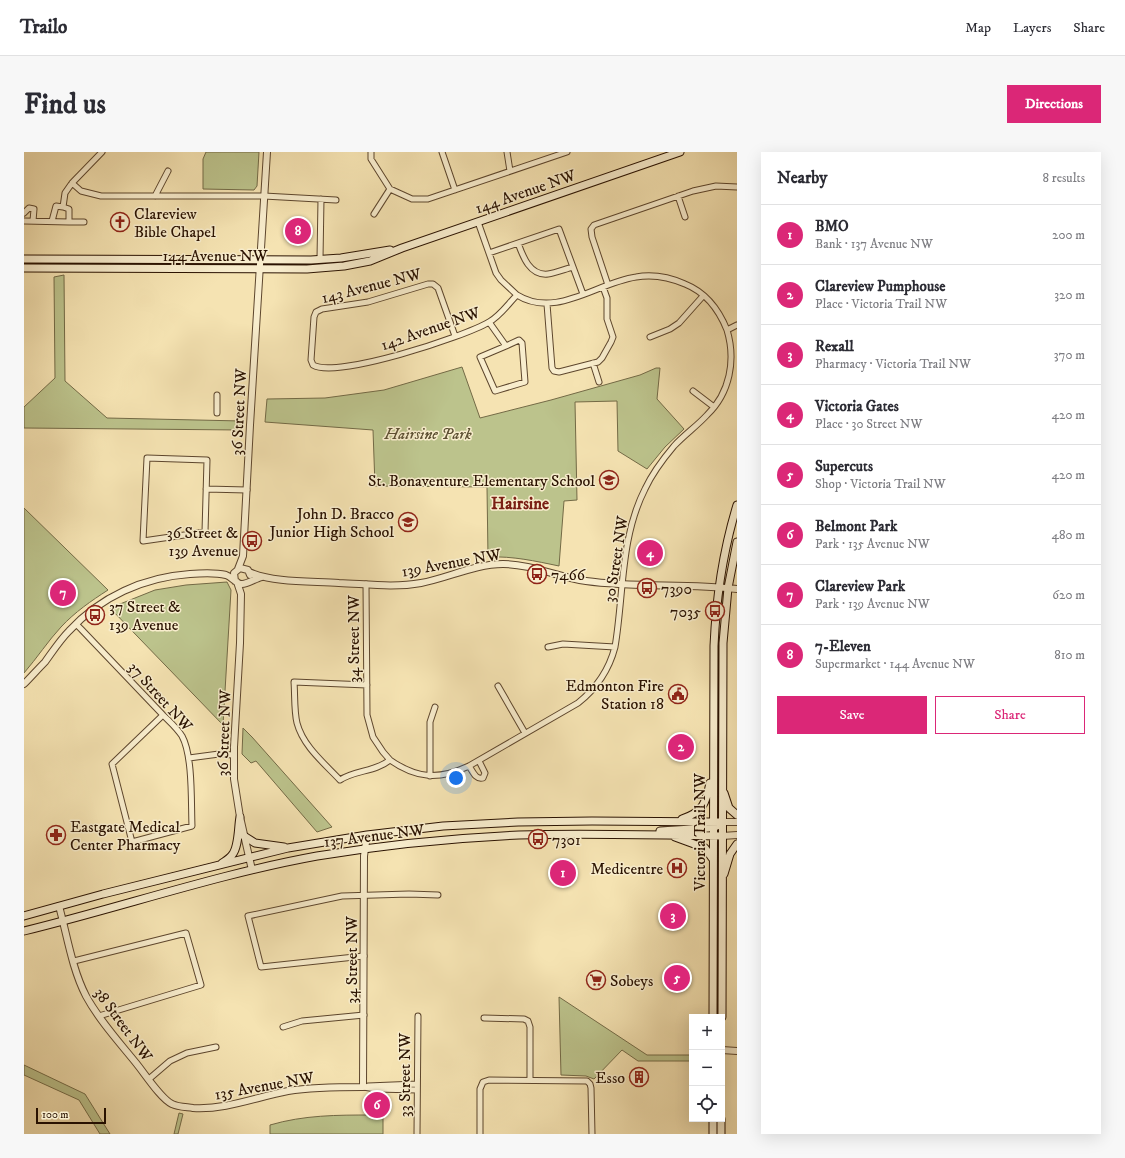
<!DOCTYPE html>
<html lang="en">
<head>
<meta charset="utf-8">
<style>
	:root { --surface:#fff; --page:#f7f7f7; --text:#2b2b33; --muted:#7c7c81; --line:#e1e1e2; --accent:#db2777 }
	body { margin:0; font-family:"IM FELL DW Pica",serif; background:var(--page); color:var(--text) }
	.controls { position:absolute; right:12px; bottom:12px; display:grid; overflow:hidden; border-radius:0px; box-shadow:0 4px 16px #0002 }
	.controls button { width:36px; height:36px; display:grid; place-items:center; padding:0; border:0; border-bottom:1px solid var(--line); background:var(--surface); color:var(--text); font:20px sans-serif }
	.scale { position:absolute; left:12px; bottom:10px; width:70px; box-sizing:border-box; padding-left:4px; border:2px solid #2a1201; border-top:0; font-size:11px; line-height:14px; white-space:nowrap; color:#2a1201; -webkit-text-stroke:3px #f8edcd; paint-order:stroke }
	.you { position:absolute; left:432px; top:626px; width:14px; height:14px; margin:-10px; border:3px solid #fff; border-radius:50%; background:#1a73e8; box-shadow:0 0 0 6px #1a73e833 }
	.badge { display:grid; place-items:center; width:26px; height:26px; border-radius:50%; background:var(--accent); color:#fff; font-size:13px; font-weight:700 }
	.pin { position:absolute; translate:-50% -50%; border:2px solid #fff; box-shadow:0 1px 4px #0006 }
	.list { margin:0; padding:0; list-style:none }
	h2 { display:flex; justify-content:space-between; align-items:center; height:52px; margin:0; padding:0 16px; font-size:17px }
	h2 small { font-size:13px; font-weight:400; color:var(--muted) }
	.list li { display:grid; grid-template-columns:26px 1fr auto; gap:12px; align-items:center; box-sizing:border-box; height:60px; padding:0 16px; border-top:1px solid var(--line) }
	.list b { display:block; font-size:15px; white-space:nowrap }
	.list p { margin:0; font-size:13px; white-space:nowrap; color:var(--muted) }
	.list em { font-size:13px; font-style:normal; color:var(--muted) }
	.actions { display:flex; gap:8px; padding:12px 16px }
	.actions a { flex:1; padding:9px 0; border:1px solid var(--accent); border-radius:0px; text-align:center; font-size:14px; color:var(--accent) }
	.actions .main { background:var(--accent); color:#fff }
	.icon { flex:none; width:22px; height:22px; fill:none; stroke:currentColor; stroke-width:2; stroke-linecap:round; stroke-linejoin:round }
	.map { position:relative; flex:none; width:713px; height:982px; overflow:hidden; border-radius:0px }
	header { display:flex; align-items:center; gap:24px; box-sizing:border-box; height:56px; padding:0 20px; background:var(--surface); border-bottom:1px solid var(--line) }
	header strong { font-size:19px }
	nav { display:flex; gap:22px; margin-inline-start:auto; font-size:14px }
	.intro { display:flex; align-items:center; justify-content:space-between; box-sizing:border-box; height:96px; padding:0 24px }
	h1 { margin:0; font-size:28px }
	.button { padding:10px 18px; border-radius:0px; background:var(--accent); color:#fff; font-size:14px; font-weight:700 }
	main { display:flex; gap:24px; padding:0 24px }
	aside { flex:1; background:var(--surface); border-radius:0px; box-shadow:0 4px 16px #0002 }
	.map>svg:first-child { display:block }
	.green { fill:#bcc38c; stroke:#736a46 }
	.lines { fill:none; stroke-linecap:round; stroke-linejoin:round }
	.minor-casing { stroke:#5d462d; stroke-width:7 }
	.tertiary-casing { stroke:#5d462d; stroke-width:8 }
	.secondary-casing { stroke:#2a1201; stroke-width:9 }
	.minor { stroke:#f8edcd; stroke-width:5 }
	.tertiary { stroke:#f8edcd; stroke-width:6 }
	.secondary { stroke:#f8edcd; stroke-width:7 }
	.labels { text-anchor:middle; stroke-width:3; stroke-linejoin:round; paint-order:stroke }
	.street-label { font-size:16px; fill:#2a1201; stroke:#f8edcd }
	.poi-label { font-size:16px; fill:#2a1201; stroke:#f8edcd; text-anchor:start }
	.park-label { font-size:16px; font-style:italic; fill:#5d5032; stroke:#f8edcd }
	.neighbourhood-label { font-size:17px; font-weight:bold; fill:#7a1f14; stroke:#f8edcd }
</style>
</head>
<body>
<header>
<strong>Trailo</strong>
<nav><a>Map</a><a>Layers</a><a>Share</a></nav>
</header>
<div class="intro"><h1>Find us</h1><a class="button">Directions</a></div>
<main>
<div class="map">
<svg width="713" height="982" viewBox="0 0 713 982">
	<rect width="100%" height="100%" fill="#f5e3b2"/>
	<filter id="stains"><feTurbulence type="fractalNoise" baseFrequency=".005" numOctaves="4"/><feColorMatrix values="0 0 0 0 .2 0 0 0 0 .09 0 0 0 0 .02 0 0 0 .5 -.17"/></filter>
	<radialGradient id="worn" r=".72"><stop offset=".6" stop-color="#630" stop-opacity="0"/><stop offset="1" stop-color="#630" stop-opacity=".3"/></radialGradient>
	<path class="green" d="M182,0H235L233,34L230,38L179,37V7Z
		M40,123L41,229L83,266L218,269L216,278L0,276V255L31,226L30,125Z
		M438,215L456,266L527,248L616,223L632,216H636L633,247L660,277L641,295L623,317L594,299L593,249L551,250L553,348L540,349L535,414C511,409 489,404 464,405L463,335L351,334L349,278L241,270L243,247L301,246L360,238Z
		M0,356L84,438C67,449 51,460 37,475C24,489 13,506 0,521Z
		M203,430L207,438L199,573L86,456L131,438L162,433Z
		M219,576L228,585L308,675L293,680L232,609L227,611L218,602Z
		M535,845L623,903H668V909H614L598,898L570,927L562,924L537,923Z
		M0,913L61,942L86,982H76L55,948L0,923Z
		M348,942H359V982H246V973C280,963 313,963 348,963Z
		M155,961L159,962L154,982H150Z"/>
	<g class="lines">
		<defs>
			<path id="minor" d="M347,0V7L366,37
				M418,0L431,38
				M483,0L486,19
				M48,31L57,39L77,44H240L312,48
				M131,44L144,19
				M654,44L661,65
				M0,61L5,56L10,57L9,69
				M350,62L366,37L388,47H404L543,0
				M0,69L45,70V57L39,55L41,41L48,31L78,0
				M28,69L32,54L39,55
				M45,70H60
				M454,70L472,121L477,128L493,143
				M494,91C499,105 506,124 524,122C532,121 541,117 549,115
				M465,101L535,77L559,142
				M296,107L297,47
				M584,133L568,85L567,77L570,73L669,39L692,34L713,35
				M523,152L528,216L530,219L535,220L574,210L578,206L587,190L589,185L583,167V146L579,135
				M465,170L482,194L456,205L471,239L501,230L498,191L495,188L482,194
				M431,184L414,136L409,132H404L344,150L298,157L292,160L290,165L287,208L289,213C312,227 440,185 465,170C476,164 484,152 493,143C532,167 572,131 612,125C629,122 645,125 661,132C681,140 695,158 703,178
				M626,185L646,177L655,171L679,144
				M569,211L575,230
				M669,239L690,255
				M193,261V243
				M123,306L183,308L181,380L119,389Z
				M182,337L223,338
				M342,432L343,563L349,585L359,600L366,608
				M52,472L57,477L139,563C146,570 153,576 158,584C169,604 167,651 168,674L108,690L88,612L139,563
				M524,495L539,492L591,495
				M343,533L270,530C271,542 270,559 273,571C279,594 300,611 316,628C331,618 351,620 366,608C393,627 415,628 445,614L554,551C573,536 585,518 591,495C600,442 596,386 621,337C628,322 639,307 650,294C660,283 673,274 683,263C706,241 712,208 703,178L713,173
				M474,534L501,581
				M165,606L195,602L209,603
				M445,614C449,620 452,628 459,626L461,621L455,609
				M406,624V570L411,555
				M340,804L237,815L224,764L318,744L385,742L414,743
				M50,809L162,781L177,833L75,864
				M460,866L500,867L504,869L506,875V928
				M259,875L278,869L340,863
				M125,927L146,909L163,901L192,895
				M344,934L393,932
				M339,935L352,937L393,938
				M393,982L394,864
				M456,982V937L459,930L465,928L563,929L566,932L567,936L568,982"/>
			<path id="tertiary" d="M214,417L219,404L226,273L243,0
				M225,420C249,431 289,429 315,431C342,432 370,436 397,431C424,426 451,412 479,412C507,412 534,425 562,429C612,436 663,431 713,437
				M211,429L210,421L216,416L224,418L226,423
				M213,430L217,442L216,491L210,595V627L216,665L228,718
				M0,532C7,525 14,517 21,510C29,499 36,488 45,479C76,445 120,425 166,422C178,421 190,420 202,423C208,425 212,432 218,432C224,432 232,426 238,425
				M698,670H713
				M698,684L713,683
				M35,754C43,783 48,817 62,844C75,868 95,890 112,911C121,922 137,947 148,952C154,955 163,955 169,956C202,958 232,945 264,939C289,935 314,935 339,935L340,704L343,683
				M698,898L713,899"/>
			<path id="secondary" d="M0,107L287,108L317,106L366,98
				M0,116L283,117L320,114L346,109L378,96L656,0
				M700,641L705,656L713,663
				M658,667C679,660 682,651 686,631
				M636,679L684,676L693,674
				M220,684L231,691L260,695
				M651,685L681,696L688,706
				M197,712C201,709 205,707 208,703C215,695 214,675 216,665
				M700,722L706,702L713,692
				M0,764L79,742L264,696L343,683L419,674L494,670L568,669L698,670
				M0,779C98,755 194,722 293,704C359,693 428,686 495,683C562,681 630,683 698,684
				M689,865L690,494C692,447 699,399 713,353
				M698,865L699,491L704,436L713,390
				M689,982V967
				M697,982V967"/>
		</defs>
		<use href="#minor" class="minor-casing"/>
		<use href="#tertiary" class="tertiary-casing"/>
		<use href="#secondary" class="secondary-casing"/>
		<use href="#minor" class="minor"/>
		<use href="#tertiary" class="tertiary"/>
		<use href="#secondary" class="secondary"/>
	</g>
	<defs>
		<symbol id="church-ring" viewBox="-11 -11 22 22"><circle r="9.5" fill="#f8edcd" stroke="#8f2418" stroke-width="1.5"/><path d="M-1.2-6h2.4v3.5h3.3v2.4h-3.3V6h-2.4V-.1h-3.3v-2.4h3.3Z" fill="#8f2418"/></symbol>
		<symbol id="school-ring" viewBox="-11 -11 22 22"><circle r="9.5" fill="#f8edcd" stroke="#8f2418" stroke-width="1.5"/><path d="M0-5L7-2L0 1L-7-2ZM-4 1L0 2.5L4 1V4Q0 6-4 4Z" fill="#8f2418"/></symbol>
		<symbol id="bus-ring" viewBox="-11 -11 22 22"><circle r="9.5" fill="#f8edcd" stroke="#8f2418" stroke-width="1.5"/><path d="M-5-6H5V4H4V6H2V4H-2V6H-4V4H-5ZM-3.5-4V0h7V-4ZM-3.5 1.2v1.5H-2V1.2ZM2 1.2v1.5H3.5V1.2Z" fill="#8f2418"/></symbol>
		<symbol id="civic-ring" viewBox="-11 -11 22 22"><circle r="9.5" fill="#f8edcd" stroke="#8f2418" stroke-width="1.5"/><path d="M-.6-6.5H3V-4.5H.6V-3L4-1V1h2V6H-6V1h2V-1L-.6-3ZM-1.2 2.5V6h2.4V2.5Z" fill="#8f2418"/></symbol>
		<symbol id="pharmacy-ring" viewBox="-11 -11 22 22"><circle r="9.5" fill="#f8edcd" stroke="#8f2418" stroke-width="1.5"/><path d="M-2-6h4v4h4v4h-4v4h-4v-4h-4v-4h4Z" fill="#8f2418"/></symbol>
		<symbol id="hospital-ring" viewBox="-11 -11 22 22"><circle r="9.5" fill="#f8edcd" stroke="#8f2418" stroke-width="1.5"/><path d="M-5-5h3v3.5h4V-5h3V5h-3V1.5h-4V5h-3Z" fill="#8f2418"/></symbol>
		<symbol id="supermarket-ring" viewBox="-11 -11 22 22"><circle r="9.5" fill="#f8edcd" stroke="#8f2418" stroke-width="1.5"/><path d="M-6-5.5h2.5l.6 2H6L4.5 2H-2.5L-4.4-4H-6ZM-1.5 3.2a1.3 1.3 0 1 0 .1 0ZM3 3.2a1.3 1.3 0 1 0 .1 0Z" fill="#8f2418"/></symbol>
		<symbol id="building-ring" viewBox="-11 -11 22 22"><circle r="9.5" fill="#f8edcd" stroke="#8f2418" stroke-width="1.5"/><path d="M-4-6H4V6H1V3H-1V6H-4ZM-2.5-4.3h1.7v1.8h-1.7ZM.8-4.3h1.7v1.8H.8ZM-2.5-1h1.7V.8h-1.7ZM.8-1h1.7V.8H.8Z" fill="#8f2418"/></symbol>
	</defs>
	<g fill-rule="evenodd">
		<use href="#church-ring" x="85" y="59" width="22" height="22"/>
		<use href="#school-ring" x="574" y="317" width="22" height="22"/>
		<use href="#school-ring" x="373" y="359" width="22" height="22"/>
		<use href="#bus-ring" x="217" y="378" width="22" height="22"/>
		<use href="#bus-ring" x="502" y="411" width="22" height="22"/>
		<use href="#bus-ring" x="612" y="425" width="22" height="22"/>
		<use href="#bus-ring" x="680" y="448" width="22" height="22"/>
		<use href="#bus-ring" x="60" y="452" width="22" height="22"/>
		<use href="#civic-ring" x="643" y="531" width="22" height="22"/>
		<use href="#pharmacy-ring" x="21" y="672" width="22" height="22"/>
		<use href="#bus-ring" x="503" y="676" width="22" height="22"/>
		<use href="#hospital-ring" x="642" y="705" width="22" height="22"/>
		<use href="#supermarket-ring" x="561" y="817" width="22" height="22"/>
		<use href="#building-ring" x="604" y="914" width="22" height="22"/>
	</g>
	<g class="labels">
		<g class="street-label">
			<text transform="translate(501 39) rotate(-19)" y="6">144 Avenue NW</text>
			<text x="191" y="109">144 Avenue NW</text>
			<text transform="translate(347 133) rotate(-14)" y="6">143 Avenue NW</text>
			<text transform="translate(406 176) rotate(-19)" y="6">142 Avenue NW</text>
			<text transform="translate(214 260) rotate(-87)" y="6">36 Street NW</text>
			<text transform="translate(591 407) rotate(-81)" y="6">30 Street NW</text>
			<text transform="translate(427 410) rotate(-10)" y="6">139 Avenue NW</text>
			<text transform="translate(329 487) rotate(-90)" y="6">34 Street NW</text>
			<text transform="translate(137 544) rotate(48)" y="6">37 Street NW</text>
			<text transform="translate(199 581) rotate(-88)" y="6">36 Street NW</text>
			<text transform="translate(675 680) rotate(-90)" y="6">Victoria Trail NW</text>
			<text transform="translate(350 683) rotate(-7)" y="6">137 Avenue NW</text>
			<text transform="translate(327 808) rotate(-90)" y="6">34 Street NW</text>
			<text transform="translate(100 872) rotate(54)" y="6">38 Street NW</text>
			<text transform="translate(380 923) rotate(-90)" y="6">33 Street NW</text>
			<text transform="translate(240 933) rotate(-10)" y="6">135 Avenue NW</text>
		</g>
		<g class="poi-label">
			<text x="110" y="67">Clareview<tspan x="110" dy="18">Bible Chapel</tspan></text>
			<text x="571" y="334" text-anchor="end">St. Bonaventure Elementary School</text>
			<text x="370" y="367" text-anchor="end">John D. Bracco<tspan x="370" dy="18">Junior High School</tspan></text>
			<text x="214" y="386" text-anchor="end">36 Street &amp;<tspan x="214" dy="18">139 Avenue</tspan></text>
			<text x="527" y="428">7466</text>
			<text x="637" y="442">7390</text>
			<text x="85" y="460">37 Street &amp;<tspan x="85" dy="18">139 Avenue</tspan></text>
			<text x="677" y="465" text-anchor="end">7035</text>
			<text x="640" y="539" text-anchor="end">Edmonton Fire<tspan x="640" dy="18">Station 18</tspan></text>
			<text x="46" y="680">Eastgate Medical<tspan x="46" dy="18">Center Pharmacy</tspan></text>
			<text x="528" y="693">7301</text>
			<text x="639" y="722" text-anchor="end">Medicentre</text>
			<text x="586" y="834">Sobeys</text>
			<text x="601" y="931" text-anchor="end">Esso</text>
		</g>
		<g class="park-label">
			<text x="404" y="287">Hairsine Park</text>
		</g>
		<g class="neighbourhood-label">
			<text x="496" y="357">Hairsine</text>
		</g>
	</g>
	<rect width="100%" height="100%" filter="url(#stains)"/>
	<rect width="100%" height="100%" fill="url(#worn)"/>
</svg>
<div class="controls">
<button>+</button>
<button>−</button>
<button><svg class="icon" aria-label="locate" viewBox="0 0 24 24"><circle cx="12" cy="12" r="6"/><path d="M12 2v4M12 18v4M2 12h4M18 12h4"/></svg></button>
</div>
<div class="scale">100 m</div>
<div class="you"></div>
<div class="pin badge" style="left:539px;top:721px">1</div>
<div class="pin badge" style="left:657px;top:595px">2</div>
<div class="pin badge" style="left:649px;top:764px">3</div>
<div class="pin badge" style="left:626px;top:401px">4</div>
<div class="pin badge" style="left:653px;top:826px">5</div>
<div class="pin badge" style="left:353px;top:953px">6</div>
<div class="pin badge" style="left:39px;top:441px">7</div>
<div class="pin badge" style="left:274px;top:79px">8</div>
</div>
<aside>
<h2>Nearby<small>8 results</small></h2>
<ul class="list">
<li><span class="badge">1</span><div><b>BMO</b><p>Bank · 137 Avenue NW</p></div><em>200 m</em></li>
<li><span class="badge">2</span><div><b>Clareview Pumphouse</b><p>Place · Victoria Trail NW</p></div><em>320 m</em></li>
<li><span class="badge">3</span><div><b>Rexall</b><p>Pharmacy · Victoria Trail NW</p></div><em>370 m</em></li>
<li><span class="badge">4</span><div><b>Victoria Gates</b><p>Place · 30 Street NW</p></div><em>420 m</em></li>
<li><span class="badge">5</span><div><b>Supercuts</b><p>Shop · Victoria Trail NW</p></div><em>420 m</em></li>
<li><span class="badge">6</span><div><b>Belmont Park</b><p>Park · 135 Avenue NW</p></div><em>480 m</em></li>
<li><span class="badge">7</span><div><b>Clareview Park</b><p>Park · 139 Avenue NW</p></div><em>620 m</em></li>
<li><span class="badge">8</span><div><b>7-Eleven</b><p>Supermarket · 144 Avenue NW</p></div><em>810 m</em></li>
</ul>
<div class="actions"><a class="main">Save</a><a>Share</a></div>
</aside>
</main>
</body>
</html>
